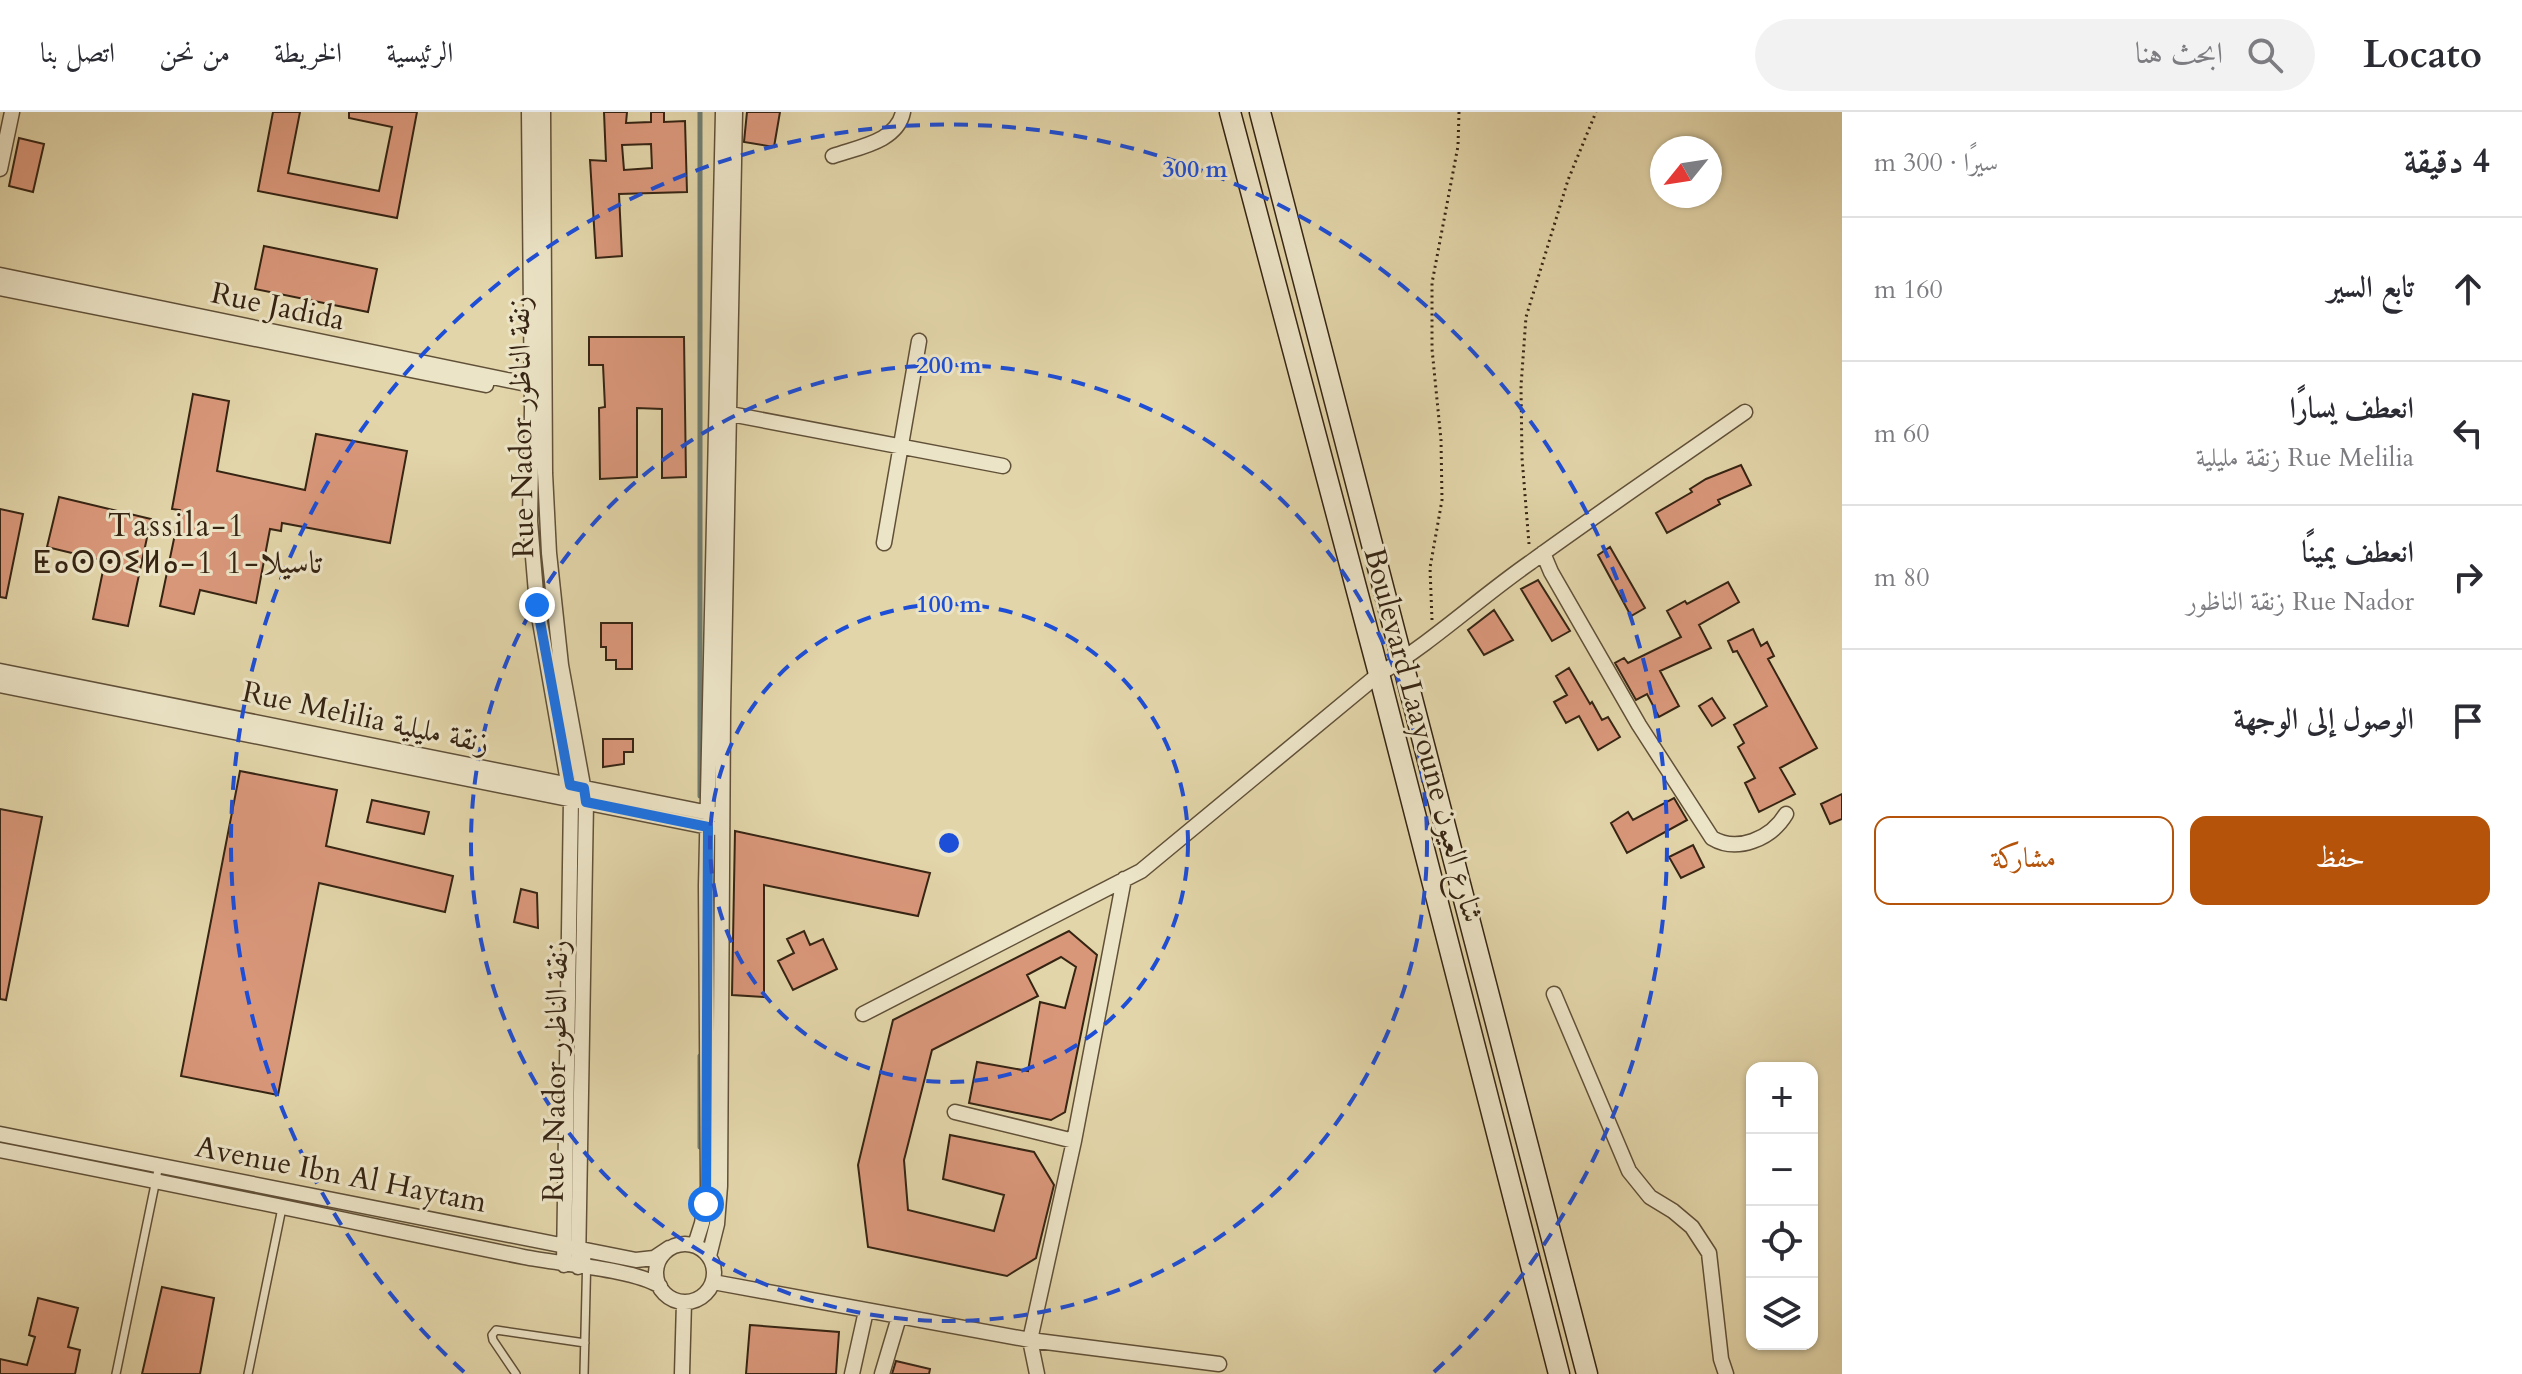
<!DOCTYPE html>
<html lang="ar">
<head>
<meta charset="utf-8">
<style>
	:root { --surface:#fff; --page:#f2f2f3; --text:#2b2b33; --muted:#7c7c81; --line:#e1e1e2; --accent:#b45309 }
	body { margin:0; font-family:Cardo,Amiri,"Noto Sans Tifinagh",serif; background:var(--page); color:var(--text); direction:rtl }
	.controls { position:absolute; right:24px; bottom:24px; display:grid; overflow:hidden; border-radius:16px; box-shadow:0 2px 6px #0004 }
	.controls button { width:72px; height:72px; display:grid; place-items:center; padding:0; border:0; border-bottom:2px solid var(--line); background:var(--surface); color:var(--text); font:40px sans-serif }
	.compass { position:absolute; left:1650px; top:24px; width:72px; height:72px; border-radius:50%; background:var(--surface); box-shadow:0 2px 6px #0004; rotate:240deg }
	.stop { position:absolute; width:24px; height:24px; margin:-18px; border:6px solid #1a73e8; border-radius:50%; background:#fff }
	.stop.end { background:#1a73e8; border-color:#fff; box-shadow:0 2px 8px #0008 }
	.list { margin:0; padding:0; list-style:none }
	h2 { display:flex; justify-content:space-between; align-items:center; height:104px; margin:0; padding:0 32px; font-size:34px }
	h2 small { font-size:26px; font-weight:400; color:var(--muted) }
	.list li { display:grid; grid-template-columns:52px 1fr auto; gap:24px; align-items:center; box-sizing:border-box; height:144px; padding:0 32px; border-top:2px solid var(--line) }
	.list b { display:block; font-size:30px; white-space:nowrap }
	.list p { margin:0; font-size:26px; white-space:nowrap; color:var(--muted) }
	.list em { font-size:26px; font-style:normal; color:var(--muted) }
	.actions { display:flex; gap:16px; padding:24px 32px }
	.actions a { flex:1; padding:18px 0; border:2px solid var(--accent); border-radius:16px; text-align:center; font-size:28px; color:var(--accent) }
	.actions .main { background:var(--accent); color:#fff }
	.icon { flex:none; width:44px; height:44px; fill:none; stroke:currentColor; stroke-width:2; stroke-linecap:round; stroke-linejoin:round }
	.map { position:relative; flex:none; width:1842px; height:1262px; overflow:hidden; direction:ltr }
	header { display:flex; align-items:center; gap:48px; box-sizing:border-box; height:112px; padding:0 40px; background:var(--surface); border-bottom:2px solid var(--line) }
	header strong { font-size:38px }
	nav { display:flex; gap:44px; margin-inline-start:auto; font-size:28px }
	.search { width:560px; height:72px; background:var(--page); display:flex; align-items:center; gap:20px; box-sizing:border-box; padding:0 28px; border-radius:44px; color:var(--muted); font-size:30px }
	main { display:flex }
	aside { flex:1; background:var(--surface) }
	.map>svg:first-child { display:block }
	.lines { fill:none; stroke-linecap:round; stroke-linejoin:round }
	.stream { stroke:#707d71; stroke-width:5 }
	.building { fill:#d9977a; stroke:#362413; stroke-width:2; fill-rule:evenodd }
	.lane-casing { stroke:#615038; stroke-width:10 }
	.street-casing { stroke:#615038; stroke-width:17 }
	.secondary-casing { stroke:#362413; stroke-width:23 }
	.path { stroke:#362413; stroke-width:3; stroke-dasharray:2 4; stroke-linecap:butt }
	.lane { stroke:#ece4c7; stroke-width:7 }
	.street { stroke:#ece4c7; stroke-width:14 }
	.secondary { stroke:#ece4c7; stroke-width:20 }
	.route { stroke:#1a73e8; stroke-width:10 }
	.ring { fill:none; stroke:#1d4ed8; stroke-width:4; stroke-dasharray:14 10 }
	.labels { text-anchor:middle; stroke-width:6; stroke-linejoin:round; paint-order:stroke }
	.street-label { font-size:30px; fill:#362413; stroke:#ece4c7 }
	.neighbourhood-label { font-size:32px; letter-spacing:2px; fill:#362413; stroke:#ece4c7 }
	.centre { fill:#1d4ed8; stroke:#ece4c7; stroke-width:4 }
	.ring-label { font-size:24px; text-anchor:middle; font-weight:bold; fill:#1d4ed8; stroke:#ece4c7; stroke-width:6; stroke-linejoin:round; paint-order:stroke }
</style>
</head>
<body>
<header>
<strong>Locato</strong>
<div class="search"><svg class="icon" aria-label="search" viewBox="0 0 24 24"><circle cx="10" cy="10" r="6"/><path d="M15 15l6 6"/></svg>ابحث هنا</div>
<nav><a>الرئيسية</a><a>الخريطة</a><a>من نحن</a><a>اتصل بنا</a></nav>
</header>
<main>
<aside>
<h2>4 دقيقة<small>سيرًا · 300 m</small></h2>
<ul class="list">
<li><svg class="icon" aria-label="ahead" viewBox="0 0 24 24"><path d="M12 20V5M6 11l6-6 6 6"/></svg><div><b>تابع السير</b></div><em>160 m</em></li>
<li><svg class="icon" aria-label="left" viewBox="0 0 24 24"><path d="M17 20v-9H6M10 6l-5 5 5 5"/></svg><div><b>انعطف يسارًا</b><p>Rue Melilia زنقة مليلية</p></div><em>60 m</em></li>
<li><svg class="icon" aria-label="right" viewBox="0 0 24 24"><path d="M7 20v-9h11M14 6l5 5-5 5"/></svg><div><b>انعطف يمينًا</b><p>Rue Nador زنقة الناظور</p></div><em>80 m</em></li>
<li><svg class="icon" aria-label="arrive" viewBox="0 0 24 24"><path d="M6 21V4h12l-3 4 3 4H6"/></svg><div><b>الوصول إلى الوجهة</b></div></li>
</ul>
<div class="actions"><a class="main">حفظ</a><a>مشاركة</a></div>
</aside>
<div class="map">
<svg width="1842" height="1262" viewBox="0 0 1842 1262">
	<rect width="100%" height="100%" fill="#e2d5a9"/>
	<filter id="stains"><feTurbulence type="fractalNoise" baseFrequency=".0025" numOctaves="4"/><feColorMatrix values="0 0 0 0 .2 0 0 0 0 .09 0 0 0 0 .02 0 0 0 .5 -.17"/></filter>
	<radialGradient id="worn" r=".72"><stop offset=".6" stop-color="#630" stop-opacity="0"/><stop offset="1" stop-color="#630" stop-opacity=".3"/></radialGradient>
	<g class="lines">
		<path class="stream" d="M700,684V0
			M700,1035V944"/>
	</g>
	<path class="building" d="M273,0H300L288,61L379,79L392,15L349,6V0H417L397,106L258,79Z
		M604,0H627L626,11L651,10V0H664V10L685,9L687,80L619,82L622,144L596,146L590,48L606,49ZM651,32L652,56L624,58L622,33Z
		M747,0H780L774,35L744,30Z
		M19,26L44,32L33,80L9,74Z
		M264,134L377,157L368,200L255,177Z
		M589,225H684L686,365L662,366V297L637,296V365L600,367L599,296L605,295L603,253H589Z
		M193,282L229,289L217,359L305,378L316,322L407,339L390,431L282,411L281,419L270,417L256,491L200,478L194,502L160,494L180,398L172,397Z
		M1741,353L1751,373L1718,388L1720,392L1667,421L1656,401L1692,380L1690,377L1706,367Z
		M59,385L151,407L128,514L93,507L105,449L47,435Z
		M0,397L23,402L6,486L0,485Z
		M1610,435L1645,496L1631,504L1598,443Z
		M1538,468L1570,519L1552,529L1521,477Z
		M1728,470L1739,490L1699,513L1711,536L1660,559L1679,594L1659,605L1647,582L1636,588L1615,551L1624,546L1628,551L1681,525L1667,499L1685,489L1687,492Z
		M1494,498L1513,528L1484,543L1468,518Z
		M601,511H632V557H616V548H606V535H601Z
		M1753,517L1761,534L1767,530L1774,544L1768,547L1817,636L1780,656L1795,682L1759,700L1745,671L1755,666L1738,635L1744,631L1734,613L1767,594L1737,539L1733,540L1728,529Z
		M1569,556L1590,592L1592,590L1602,608L1608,605L1620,625L1598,638L1579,604L1566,611L1554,590L1567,583L1556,564Z
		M1712,586L1725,606L1712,614L1699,594Z
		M603,627H633V640H624V652L603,655Z
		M240,659L337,678L326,734L453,764L445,800L319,771L278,983L181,964Z
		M1842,682V707L1830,712L1821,692Z
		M1674,686L1687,708L1627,741L1611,711L1628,700L1633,708Z
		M372,688L429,700L424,722L367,710Z
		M0,697L42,705L6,888L0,887Z
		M735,719L930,761L918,804L764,773V885L732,883Z
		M1693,733L1704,755L1681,766L1669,745Z
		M521,777L537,781L538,816L514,810Z
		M804,819L810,833L823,827L837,857L793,878L778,849L794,841L787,827Z
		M1069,819L1097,843L1065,1000L1051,1008L969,991L977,950L1028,959L1040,890L1065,896L1076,855L1061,845L1027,863L1038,884L932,938L904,1048L908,1098L994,1119L1004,1083L943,1067L950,1023L1034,1040L1054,1073L1036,1146L1007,1164L868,1135L858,1053L893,908Z
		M162,1175L214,1186L200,1262H142Z
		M38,1186L78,1196L68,1235L80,1238L75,1262H0V1247L27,1253L35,1225L29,1223Z
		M750,1213L839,1220L836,1262H746Z
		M896,1249L930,1257L929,1262H892Z"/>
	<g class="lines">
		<defs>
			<path id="lane" d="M116,1262L159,1053
				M248,1262L282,1096
				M516,1262L493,1228L492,1223L496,1218L585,1231
				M584,1262L587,1138"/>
			<path id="street" d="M529,0L532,297L530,409L537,493L571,687L564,1153
				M543,0L545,361L549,441L561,553L586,690L578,1155
				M833,44C858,35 897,30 903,0
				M0,57L12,0
				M0,163L541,275
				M0,176L486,273
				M720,300L1003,354
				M884,431L919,229
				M1543,441L1551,460L1639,613L1712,726C1737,741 1771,727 1786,702
				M0,559L714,702
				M0,573L713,716
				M1554,882L1629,1059L1650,1085L1673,1099L1692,1115L1709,1141L1721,1247L1726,1262
				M863,902L1141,759L1379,562C1433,530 1479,486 1531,450C1601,399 1674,350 1745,300
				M955,1000L1074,1029
				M0,1022L636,1148L654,1146L669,1136
				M0,1038C175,1072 349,1109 524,1145C558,1152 634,1157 660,1174
				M656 1161a29 29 0 1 1 58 0a29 29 0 1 1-58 0Z
				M695,1133L702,1111L708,1074L706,774L723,0
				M709,1144L717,1112L720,1074L723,601L735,0
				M713,1170L1030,1228L1219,1252
				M682,1262L684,1190
				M852,1262L866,1199
				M882,1262L899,1205
				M1037,1262L1030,1228L1074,1029L1124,767"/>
			<path id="secondary" d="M1230,0L1379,562L1559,1262
				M1260,0L1587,1262"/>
		</defs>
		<use href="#lane" class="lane-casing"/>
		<use href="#street" class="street-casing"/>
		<use href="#secondary" class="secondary-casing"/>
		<path class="path" d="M1529,432L1522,346L1521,274L1526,205L1568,68L1596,0
			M1432,508L1430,456L1442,388L1441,328L1432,237V171L1458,34L1459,0"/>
		<use href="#lane" class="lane"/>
		<use href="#street" class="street"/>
		<use href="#secondary" class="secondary"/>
	</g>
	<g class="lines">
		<path class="route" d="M537,493L570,673L584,676L586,690L708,715L706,1092"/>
	</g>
	<g class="ring">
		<circle cx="949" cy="731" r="239"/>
		<circle cx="949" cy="731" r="478"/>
		<path d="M464 1260A718 718 0 1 1 1434 1260"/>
	</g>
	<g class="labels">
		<g class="street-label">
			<text transform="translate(278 194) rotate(12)" y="10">Rue Jadida</text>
			<text transform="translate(521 315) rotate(-91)" y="10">Rue Nador زنقة الناظور</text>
			<text transform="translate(366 605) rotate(12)" y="10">Rue Melilia زنقة مليلية</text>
			<text transform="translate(1424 623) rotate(75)" y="10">Boulevard Laayoune شارع العيون</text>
			<text transform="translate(555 959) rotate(-89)" y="10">Rue Nador زنقة الناظور</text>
			<text transform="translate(341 1062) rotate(11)" y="10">Avenue Ibn Al Haytam</text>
		</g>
		<g class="neighbourhood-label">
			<text x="177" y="424">Tassila-1<tspan x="177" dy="37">ⵟⴰⵙⵙⵉⵍⴰ-1 1-تاسيلا</tspan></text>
		</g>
	</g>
	<circle cx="949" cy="731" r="12" class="centre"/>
	<g class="ring-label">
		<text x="1195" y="65">300 m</text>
		<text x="949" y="261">200 m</text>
		<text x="949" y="500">100 m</text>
	</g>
	<rect width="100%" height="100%" filter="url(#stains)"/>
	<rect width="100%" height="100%" fill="url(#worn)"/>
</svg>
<div class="controls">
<button>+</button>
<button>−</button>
<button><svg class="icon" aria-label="locate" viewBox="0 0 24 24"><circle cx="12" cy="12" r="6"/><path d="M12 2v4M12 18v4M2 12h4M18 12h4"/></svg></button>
<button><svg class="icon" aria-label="layers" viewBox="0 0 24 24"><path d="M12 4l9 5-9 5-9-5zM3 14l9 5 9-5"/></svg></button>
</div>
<svg class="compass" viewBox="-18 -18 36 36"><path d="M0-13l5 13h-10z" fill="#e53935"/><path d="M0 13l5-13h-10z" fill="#7c7c81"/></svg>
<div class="stop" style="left:706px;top:1092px"></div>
<div class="stop end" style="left:537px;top:493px"></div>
</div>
</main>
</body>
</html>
